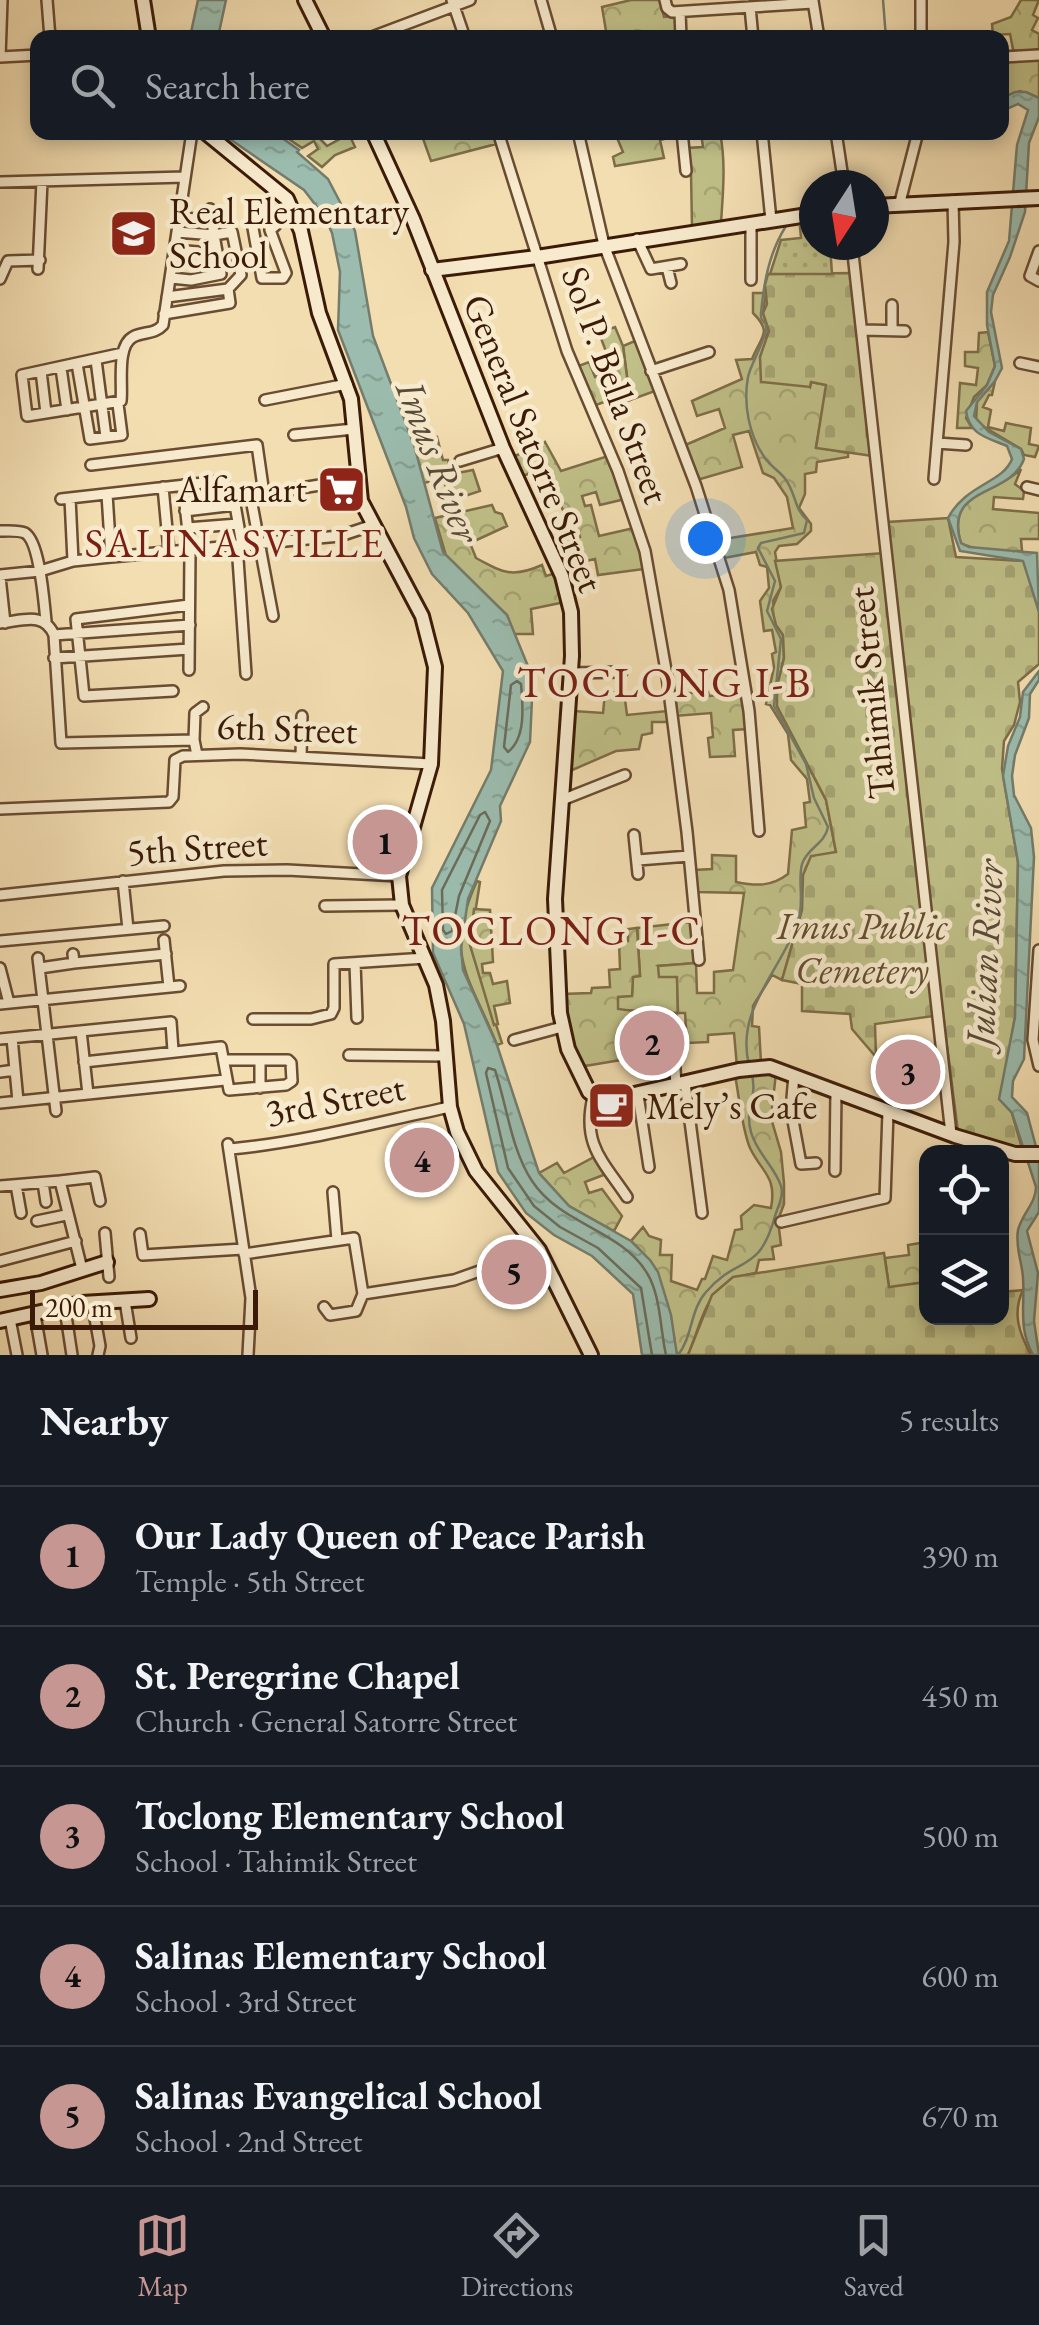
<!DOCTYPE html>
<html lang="en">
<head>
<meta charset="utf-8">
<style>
	:root { --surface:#171b24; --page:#20242c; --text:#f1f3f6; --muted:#9ea1a6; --line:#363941; --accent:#c59692 }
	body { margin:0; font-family:"EB Garamond",serif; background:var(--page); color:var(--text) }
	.controls { position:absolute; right:30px; bottom:30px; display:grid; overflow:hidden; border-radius:20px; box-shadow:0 5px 15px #0003 }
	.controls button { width:90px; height:90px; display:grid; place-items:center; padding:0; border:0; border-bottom:2px solid var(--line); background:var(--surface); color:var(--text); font:50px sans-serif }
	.compass { position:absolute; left:799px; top:170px; width:90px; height:90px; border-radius:50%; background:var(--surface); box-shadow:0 5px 15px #0003; rotate:192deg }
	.scale { position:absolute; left:30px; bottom:25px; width:228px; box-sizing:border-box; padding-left:10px; border:5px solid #3b1b07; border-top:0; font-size:28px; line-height:35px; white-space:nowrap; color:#3b1b07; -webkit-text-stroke:8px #f7eacd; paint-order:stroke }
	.you { position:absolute; left:705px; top:538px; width:35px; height:35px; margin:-25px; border:8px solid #fff; border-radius:50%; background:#1a73e8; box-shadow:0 0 0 15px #1a73e833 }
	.badge { display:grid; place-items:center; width:65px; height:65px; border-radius:50%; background:var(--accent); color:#111; font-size:32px; font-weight:700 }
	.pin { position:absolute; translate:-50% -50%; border:5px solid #fff; box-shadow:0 2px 10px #0006 }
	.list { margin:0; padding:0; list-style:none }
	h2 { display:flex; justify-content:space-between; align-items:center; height:130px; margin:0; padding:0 40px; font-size:42px }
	h2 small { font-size:32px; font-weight:400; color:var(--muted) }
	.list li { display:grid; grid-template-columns:65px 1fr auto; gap:30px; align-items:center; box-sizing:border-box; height:140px; padding:0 40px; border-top:2px solid var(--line) }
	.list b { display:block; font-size:38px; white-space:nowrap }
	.list p { margin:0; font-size:32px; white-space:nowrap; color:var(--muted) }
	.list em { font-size:32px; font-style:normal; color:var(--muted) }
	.icon { flex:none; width:55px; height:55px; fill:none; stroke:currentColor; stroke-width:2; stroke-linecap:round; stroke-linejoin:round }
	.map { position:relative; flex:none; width:1039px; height:1355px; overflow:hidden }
	.search { position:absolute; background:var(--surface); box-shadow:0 5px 15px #0003; left:30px; right:30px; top:30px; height:110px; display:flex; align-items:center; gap:25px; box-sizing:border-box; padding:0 35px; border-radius:20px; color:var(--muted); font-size:38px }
	.sheet { height:830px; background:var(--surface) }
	nav { display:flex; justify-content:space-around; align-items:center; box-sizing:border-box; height:140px; border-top:2px solid var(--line); background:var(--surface); font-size:28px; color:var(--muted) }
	nav a { display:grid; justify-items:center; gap:5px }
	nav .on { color:var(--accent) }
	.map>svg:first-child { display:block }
	.grass { fill:#c0c088; stroke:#7e6e48; stroke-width:2.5 }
	.forest { fill:url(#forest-crowns); stroke:#7e6e48; stroke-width:2.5 }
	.cemetery { fill:url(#cemetery-stones); stroke:#7e6e48; stroke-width:2.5 }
	.park { fill:url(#park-dots); stroke:#7e6e48; stroke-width:2.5 }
	.water { fill:url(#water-ripples); stroke:#757c6b; stroke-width:2.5 }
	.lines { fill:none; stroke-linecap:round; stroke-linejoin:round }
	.shore { stroke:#6b6c5a; stroke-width:2.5 }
	.stream { stroke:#757c6b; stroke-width:2.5 }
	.street-casing { stroke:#694c32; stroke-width:14 }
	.secondary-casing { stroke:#3b1b07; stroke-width:18 }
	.street { stroke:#f7eacd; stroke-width:9 }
	.secondary { stroke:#f7eacd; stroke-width:12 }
	.labels { text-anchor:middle; stroke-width:9; stroke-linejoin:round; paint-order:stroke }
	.poi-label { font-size:38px; fill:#3b1b07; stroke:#f7eacd; text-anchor:start }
	.street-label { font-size:38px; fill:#3b1b07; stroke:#f7eacd }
	.park-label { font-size:38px; font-style:italic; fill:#634d2e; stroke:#f7eacd }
	.water-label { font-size:40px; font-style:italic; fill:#584b39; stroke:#f7eacd }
	.neighbourhood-label { font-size:40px; letter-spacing:2.5px; fill:#7a1f14; stroke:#f7eacd }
	.quarter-label { font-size:42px; letter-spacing:2.5px; fill:#7a1f14; stroke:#f7eacd }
</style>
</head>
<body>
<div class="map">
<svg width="1039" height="1355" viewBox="0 0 1039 1355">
	<defs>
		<pattern id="forest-crowns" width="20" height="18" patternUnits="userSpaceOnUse" patternTransform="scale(2.5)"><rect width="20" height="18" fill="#c0c088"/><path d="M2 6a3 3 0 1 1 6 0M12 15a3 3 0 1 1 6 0" fill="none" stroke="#a6a474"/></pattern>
		<pattern id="cemetery-stones" width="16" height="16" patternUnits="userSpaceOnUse" patternTransform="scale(2.5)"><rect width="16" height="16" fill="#c0c088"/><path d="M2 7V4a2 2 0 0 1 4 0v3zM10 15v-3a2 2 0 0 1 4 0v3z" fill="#a6a474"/></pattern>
		<pattern id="park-dots" width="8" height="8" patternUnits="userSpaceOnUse" patternTransform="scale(2.5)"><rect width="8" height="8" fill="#c0c088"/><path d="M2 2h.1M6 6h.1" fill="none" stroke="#a6a474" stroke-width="1.8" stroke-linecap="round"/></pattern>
		<pattern id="water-ripples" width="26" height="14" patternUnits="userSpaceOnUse" patternTransform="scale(2.5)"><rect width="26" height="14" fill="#9bbcae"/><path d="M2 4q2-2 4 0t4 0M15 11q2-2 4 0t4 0" fill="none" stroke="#86a194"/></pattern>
	</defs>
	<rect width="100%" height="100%" fill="#f3deb2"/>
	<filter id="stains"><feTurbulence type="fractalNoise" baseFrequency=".002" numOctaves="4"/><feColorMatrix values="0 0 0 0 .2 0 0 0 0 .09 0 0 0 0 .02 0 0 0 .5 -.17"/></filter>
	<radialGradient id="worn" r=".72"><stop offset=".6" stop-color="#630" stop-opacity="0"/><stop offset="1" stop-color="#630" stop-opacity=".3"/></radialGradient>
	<path class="grass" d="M635,341L655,391L630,400L623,346Z
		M477,881L480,882L470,945L502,1043L497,1045C471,978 442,957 477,881Z
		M691,922L696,963L659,966L677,976L678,1013L618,1010L617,996L632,995L633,976H640L637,928Z"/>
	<path class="forest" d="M631,0H660L664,17L678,16L679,32L664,34V37H607L602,7Z
		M1021,0H1039L1033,15L1038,18L1032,30L1039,34V49L1014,54L1010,34L993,35L992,24L1011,17Z
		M1039,58V98L1020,91L1002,98V59Z
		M280,133H323L319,138L327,146L349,134L355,147L335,155L322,167L308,156L318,149L314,141L302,148Z
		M421,133H493L496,144L431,161Z
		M615,133H680V135L660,140L664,158L615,166L613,157L623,152Z
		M701,133H720C726,162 723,192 721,223L692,227L691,173L688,172L686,148L703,147Z
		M753,293H766L763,313L769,331L765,337L810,387L811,382L827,385L816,447L848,453V457L817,462L816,472L805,474V494L799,508L811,524V531L797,544L779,546L775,552L781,587L773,601L776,625L783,635L784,658L777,688V706L826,800L836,852L803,875L802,910L782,980L772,975L753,1006L752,1026L759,1027L761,1063L737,1067L734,1033L708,1035V1042L687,1043L685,1013H678L677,977H659L658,966L696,963L697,993H714V972L733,970L744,893L697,892L694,870L712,869V855L736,856V882C756,886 771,887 788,874L792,830L806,827L804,803L810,802L807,779L791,760L788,734L770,705L766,704L774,667L772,654L776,652L772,630L764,631L760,601L769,588L767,567L760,565L756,552L724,558L718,540L793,528L787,497L774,478L763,473L749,431L733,435L742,467L697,480L683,446L725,428L719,409L697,416L692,401L742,379L736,360L752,359C761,336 773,333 753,313Z
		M615,327L623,346L630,400L614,406L610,400L593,406L576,367L589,362L595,377L613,370L599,333Z
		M988,332L995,366L987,385L974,397L966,418L972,428H957L960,383L976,385L978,368L965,366V352H978L979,333Z
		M995,381L992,395H989L983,407L991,410L988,427L1004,431L1006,423L1031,428L1029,444L1039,446L1035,457L1024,455L1021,449L976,422L977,402Z
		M437,437L443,460H448L452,474L473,470L480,491L465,496L462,490L448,494L443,478L424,483L413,442Z
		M545,442L561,471L608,456L625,499L600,505L596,492L582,496L585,506L591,505L599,536L634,528L644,569L598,575L595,559L562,566L553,547L580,537L572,512L564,513L556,492L552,493L541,468L521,477L513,457Z
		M1021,469L1015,484L1024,491L1023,499L994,497L993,509L1039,513V539H1021L1022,551C1003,552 978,552 961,543C945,492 995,495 1021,469Z
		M492,505L495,512L502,514L507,526L470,543L476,558C503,573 513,578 542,565L546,576L556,573L565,602L531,609L533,634H514L507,615L447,559L435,518Z
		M624,692L627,715L667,711L668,722H652V733L642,735L639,749L616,751L570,771L574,711L603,713L605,693Z
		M708,692L709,696L745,693L748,729L733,730L735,756L710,757L708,738L713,737L711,713L675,716L673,694Z
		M474,909L490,910L493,962L482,964L483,973H490L493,984L507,981L510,1003L494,1006L498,1024L494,1025L470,945Z
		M637,928L640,976L633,977L632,996L618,997V1009L658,1014L659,1027L642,1028L645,1056L579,1067L562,994L591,993L592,988L610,987L609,970L620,969L619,941H628V929Z
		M760,1070L776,1073L771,1118L781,1152L784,1183V1204L778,1220L781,1245L772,1247L774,1259L759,1260L756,1273C706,1281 705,1314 688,1355H677C663,1307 672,1279 631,1241L643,1227L649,1236L661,1240L660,1255H672L671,1281L697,1290L702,1279H705L713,1256L727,1260L735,1230L742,1229L741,1216L754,1205L771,1208C777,1176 762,1173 750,1148C742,1129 739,1096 735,1075Z
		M596,1156L606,1174L585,1182L589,1193L602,1189L622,1216L614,1231L569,1206L539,1173L557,1163L564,1173Z
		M926,1242V1282L889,1288L885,1258L909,1255L908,1245Z"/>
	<path class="cemetery" d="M852,273L873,456L816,448L826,385L811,382L810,387L761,382L760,357L769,331L763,313L767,304L765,285L768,274Z
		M948,518L956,557L1024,561L1039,612V664L1018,682L1020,702L1014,725L1004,741L1002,769L1018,862L1015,1017L1007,1065L1012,1113L1023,1152L958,1132L932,928L888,522Z
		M884,553L934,1016L875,1024L876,1057L852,1029L850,1014L802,1011V984L782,980L802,910L803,875L811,856L836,852L826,800L777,706V687L784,658L783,635L776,625L772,609L781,587L775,561Z
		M884,1253L889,1287L926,1282V1318H1002V1292L1023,1290C1012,1313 1019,1333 1031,1355H688L712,1295L733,1277Z"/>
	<path class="park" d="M811,218H814V245H830L832,274H770L781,240L801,238L800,227L812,226Z"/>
	<path class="water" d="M198,0H226L218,37H190Z
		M1015,92H1026L1039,98V117L1029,143L1025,212L1010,257L993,295L991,312L1002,368L995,381L977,402L974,416L989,432L1021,449L1024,459C1010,498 943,485 961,543L969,547L1037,553L1039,612L1023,561L960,551L948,518C966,484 1003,483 1012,459L1007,446C988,438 969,435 966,411L987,385L995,366L987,325V292L1009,241L1017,145L1028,110L1018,104L1002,111V98Z
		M221,133H275L299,150L297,152L328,179L355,231L373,336L414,445L443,552L507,615L530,671L532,699L530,742L500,806L501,821L468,899L461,949L463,970L497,1045L539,1173L569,1206L631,1241L650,1260L658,1272L671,1315L677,1355H642L633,1294L592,1256L554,1235L526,1213L498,1172L464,1024L433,953L432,888L491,770L503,671L468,613L432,574L414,538L406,507L338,330L340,272L332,233L324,216L304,190Z
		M1039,671V680L1030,694L1029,718L1015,755L1012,776L1014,795L1031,828L1034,857L1024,1059L1013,1081L1012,1097L1027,1113L1039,1158V1212L1027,1231L1038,1273L1034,1321L1039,1355H1033C1018,1328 1025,1307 1023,1278C1022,1261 1015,1248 1018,1230C1022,1214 1036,1203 1036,1187L1012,1113L999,1099L1015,1017L1018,862L1003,776L1008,746L1020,717L1023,692Z"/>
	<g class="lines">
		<path class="shore" d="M517,681L521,684C523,706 526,738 508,752L504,747L511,685Z
			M485,812L490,821L459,896L452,931L446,934L443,930L442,890L480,815Z
			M652,1355L641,1288L598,1248L560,1227L534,1206L508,1168L486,1073L488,1068L495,1070C507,1106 511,1149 532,1181C561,1225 621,1230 647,1273C661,1296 660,1329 666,1355"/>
		<path class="stream" d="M883,0L886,38
			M749,1065C734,1005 787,968 800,912C803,896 798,880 802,864C807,848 825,844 828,827L814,798L806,764L774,706L781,639L767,611L775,581L758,548L761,543L804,533L807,520C794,509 796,494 786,480C781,472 771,467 765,458C749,436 743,404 748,377C750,365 768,336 766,327C765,317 760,324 761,313C764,282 769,253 786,226
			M678,1355C693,1336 690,1310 706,1292C739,1254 759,1275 775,1216C778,1206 784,1196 781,1186C775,1167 756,1152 751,1132C744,1108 759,1096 751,1072"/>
		<defs>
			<path id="street" d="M47,0L50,38
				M452,0L465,38
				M541,0L552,38
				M665,0L667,8L672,12L813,3
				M921,0V38
				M813,1L819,38
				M750,7L753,38
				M680,12L681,38
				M369,38L470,0
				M0,57L2,0
				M0,57L38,55
				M1002,57L1039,55
				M498,132L567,351L618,471L645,551L667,676L687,832L699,960
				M578,132L604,245L696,486L729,590L749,711L759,831
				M682,132L686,171
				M762,132L771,220
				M836,132L844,185
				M0,182L185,177
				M900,202L918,132
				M179,218L218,220
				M751,223V280
				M253,228L262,278H283L286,273L270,230L276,225
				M637,239L651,269L681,264
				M852,245L951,1134
				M175,250L198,252
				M1039,251L1030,276L1039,281
				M667,267L671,283
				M38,269L42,181
				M171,278L191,280L221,274L214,235L177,232
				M0,279L8,261L40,260
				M167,297L228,289
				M164,314L230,303L228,289L241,275L232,232L214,235L210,209
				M863,330L905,331
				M892,330V305
				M123,353L22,375L27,416L121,401C123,385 116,346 133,337C144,331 154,335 163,325L192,132
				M96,360L106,437
				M1020,363L1039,367
				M77,364L90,439L122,435L118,404
				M61,368L67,410
				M41,371L46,413
				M651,371L709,352
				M265,400L347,384
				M294,435L354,429
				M937,443L966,445
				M460,461L503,448
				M91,465L257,445L264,494L357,479
				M934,479L954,242L953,201
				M183,485L190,551L189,670
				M163,487L169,551
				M1027,487L1039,490
				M107,494L111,557
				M234,497L248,495L251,499L273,616
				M70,498L73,561
				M61,499L221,481L234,497
				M234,499L242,545
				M185,511L235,505
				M187,528L238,524
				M0,531C7,531 19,530 25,533C40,542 44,603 46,621
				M237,545L246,674
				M0,575L40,571L73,561L111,557L340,536L373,525
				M0,577L5,623
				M0,623C22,621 44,611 54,635L61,743L194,740L197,755
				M54,635L190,625
				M54,658L189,649
				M571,673L622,672
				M173,691L84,696L76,619L189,605
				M194,740L195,713L203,707
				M301,757L302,716
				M562,800L625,775
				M0,809L169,802L173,797L175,760L183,756L240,754L431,764
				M634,835L638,874
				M638,860L689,856
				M123,881L128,929
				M0,895L224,871L287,870L399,876
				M325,906L402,905
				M164,940L169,987
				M0,941L164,926
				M1039,950L1033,1040L1039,1066
				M73,954L74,963L166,954
				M38,958L56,1111
				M355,963L357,1018
				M0,968L9,1003
				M40,968L74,963
				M0,1004L180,986
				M253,1019H311L331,1014L334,1008V964L426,958
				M672,1019L676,1086
				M81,1031L88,1094
				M12,1038L18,1101
				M0,1039L171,1022L173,1051
				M514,1040L562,1027
				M349,1055L446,1056
				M260,1061V1088
				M84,1062L221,1047L229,1090L286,1085L292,1081L291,1063L288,1060H226
				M0,1072L15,1070
				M794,1075L791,1110L801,1164L816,1163
				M685,1083L702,1213
				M638,1095L649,1167
				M593,1097C582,1144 602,1160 627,1197
				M0,1103L225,1080
				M228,1144L251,1298L248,1355
				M231,1149C305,1142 378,1122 450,1107
				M835,1171L836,1091
				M60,1181L95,1177L100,1201
				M43,1183L46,1202
				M16,1185L21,1213
				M0,1186L60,1181L82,1269
				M333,1192L337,1240
				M37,1221L66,1215
				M781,1222L885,1198L888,1112
				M105,1233L109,1277
				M140,1234L143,1255L243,1249
				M244,1254L354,1238L363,1294L454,1280L539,1250
				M0,1261L76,1241
				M507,1293L555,1279
				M125,1301L131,1338
				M92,1302L100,1346L98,1355
				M324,1307L330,1315L356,1311L363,1294
				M65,1309L72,1355
				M35,1315L42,1355
				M10,1319L17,1355"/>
			<path id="secondary" d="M143,0L149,38
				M305,0L324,38
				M205,132L287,199L301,231L319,313L351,399L361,501L422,616L435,667L431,764L399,876L402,905L436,985L443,1021L450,1107L457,1132L476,1171L539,1250L591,1355
				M373,132L413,219L503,448L562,576L571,612L572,656L555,899L560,1013L568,1049L589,1092L597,1098H617L739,1070L770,1067L955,1136L1015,1154H1039
				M874,206L1039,198
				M432,270L537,257L814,214
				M0,1290L41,1283L107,1262
				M0,1321L82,1303L149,1299"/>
		</defs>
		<use href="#street" class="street-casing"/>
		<use href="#secondary" class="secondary-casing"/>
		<use href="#street" class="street"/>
		<use href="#secondary" class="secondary"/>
	</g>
	<defs>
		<symbol id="school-square" viewBox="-11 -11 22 22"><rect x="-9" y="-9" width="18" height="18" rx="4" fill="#8f2418" stroke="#f7eacd"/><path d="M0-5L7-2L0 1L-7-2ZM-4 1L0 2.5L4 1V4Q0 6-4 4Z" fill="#fff"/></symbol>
		<symbol id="supermarket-square" viewBox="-11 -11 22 22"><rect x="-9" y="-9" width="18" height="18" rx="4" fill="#8f2418" stroke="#f7eacd"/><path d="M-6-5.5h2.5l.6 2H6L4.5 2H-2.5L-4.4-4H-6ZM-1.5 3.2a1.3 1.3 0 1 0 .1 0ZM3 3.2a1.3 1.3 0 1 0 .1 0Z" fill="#fff"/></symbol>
		<symbol id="cafe-square" viewBox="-11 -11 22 22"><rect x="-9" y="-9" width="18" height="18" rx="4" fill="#8f2418" stroke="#f7eacd"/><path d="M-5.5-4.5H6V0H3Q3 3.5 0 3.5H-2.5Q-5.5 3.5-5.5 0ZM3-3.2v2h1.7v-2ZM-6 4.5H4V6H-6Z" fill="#fff"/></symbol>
	</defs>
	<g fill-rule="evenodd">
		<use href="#school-square" x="106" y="206" width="55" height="55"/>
		<use href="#supermarket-square" x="314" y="462" width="55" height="55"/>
		<use href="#cafe-square" x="584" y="1078" width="55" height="55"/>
	</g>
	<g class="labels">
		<g class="poi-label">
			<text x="169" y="224">Real Elementary<tspan x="169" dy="44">School</tspan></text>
			<text x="307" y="502" text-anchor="end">Alfamart</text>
			<text x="646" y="1119">Mely’s Cafe</text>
		</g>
		<g class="street-label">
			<text transform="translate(616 385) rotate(70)" y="13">Sol P. Bella Street</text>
			<text transform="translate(534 443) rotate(68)" y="13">General Satorre Street</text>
			<text transform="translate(871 693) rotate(-96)" y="13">Tahimik Street</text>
			<text transform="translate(287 728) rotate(2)" y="13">6th Street</text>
			<text transform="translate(197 847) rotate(-4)" y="13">5th Street</text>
			<text transform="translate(335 1100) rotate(-11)" y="13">3rd Street</text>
		</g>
		<g class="park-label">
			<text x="862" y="939">Imus Public<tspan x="862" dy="44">Cemetery</tspan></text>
		</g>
		<g class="water-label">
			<text transform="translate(439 461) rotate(69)" y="14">Imus River</text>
			<text transform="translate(984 953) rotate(-87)" y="14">Julian River</text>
		</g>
		<g class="neighbourhood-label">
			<text x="235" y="557">SALINASVILLE</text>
		</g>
		<g class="quarter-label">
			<text x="665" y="697">TOCLONG I-B</text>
			<text x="552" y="945">TOCLONG I-C</text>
		</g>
	</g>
	<rect width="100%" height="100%" filter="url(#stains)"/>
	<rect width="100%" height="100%" fill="url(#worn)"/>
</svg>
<div class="controls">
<button><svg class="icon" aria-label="locate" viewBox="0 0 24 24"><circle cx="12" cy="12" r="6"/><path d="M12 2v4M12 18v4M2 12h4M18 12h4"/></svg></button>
<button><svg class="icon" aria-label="layers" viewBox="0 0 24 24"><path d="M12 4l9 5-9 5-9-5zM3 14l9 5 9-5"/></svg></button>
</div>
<svg class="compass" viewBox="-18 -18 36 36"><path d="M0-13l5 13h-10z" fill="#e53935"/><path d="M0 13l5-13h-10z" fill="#9ea1a6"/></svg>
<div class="scale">200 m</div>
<div class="you"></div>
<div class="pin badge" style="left:385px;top:842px">1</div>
<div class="pin badge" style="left:652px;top:1043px">2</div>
<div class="pin badge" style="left:908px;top:1072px">3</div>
<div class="pin badge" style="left:422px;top:1160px">4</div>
<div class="pin badge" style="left:514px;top:1272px">5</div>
<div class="search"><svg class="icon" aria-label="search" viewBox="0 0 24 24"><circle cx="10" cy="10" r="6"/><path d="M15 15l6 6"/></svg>Search here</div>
</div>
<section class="sheet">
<h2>Nearby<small>5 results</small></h2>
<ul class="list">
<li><span class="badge">1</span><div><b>Our Lady Queen of Peace Parish</b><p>Temple · 5th Street</p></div><em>390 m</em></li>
<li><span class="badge">2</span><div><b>St. Peregrine Chapel</b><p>Church · General Satorre Street</p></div><em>450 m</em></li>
<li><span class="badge">3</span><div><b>Toclong Elementary School</b><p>School · Tahimik Street</p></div><em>500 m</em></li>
<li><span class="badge">4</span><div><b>Salinas Elementary School</b><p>School · 3rd Street</p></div><em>600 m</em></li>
<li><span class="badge">5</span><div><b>Salinas Evangelical School</b><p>School · 2nd Street</p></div><em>670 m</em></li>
</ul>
</section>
<nav>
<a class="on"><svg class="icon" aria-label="map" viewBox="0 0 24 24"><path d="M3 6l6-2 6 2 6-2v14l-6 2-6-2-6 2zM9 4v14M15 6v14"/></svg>Map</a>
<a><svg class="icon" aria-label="directions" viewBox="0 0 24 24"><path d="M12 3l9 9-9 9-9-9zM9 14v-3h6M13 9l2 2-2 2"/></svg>Directions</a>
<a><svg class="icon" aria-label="saved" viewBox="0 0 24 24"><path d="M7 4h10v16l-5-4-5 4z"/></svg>Saved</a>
</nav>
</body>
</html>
